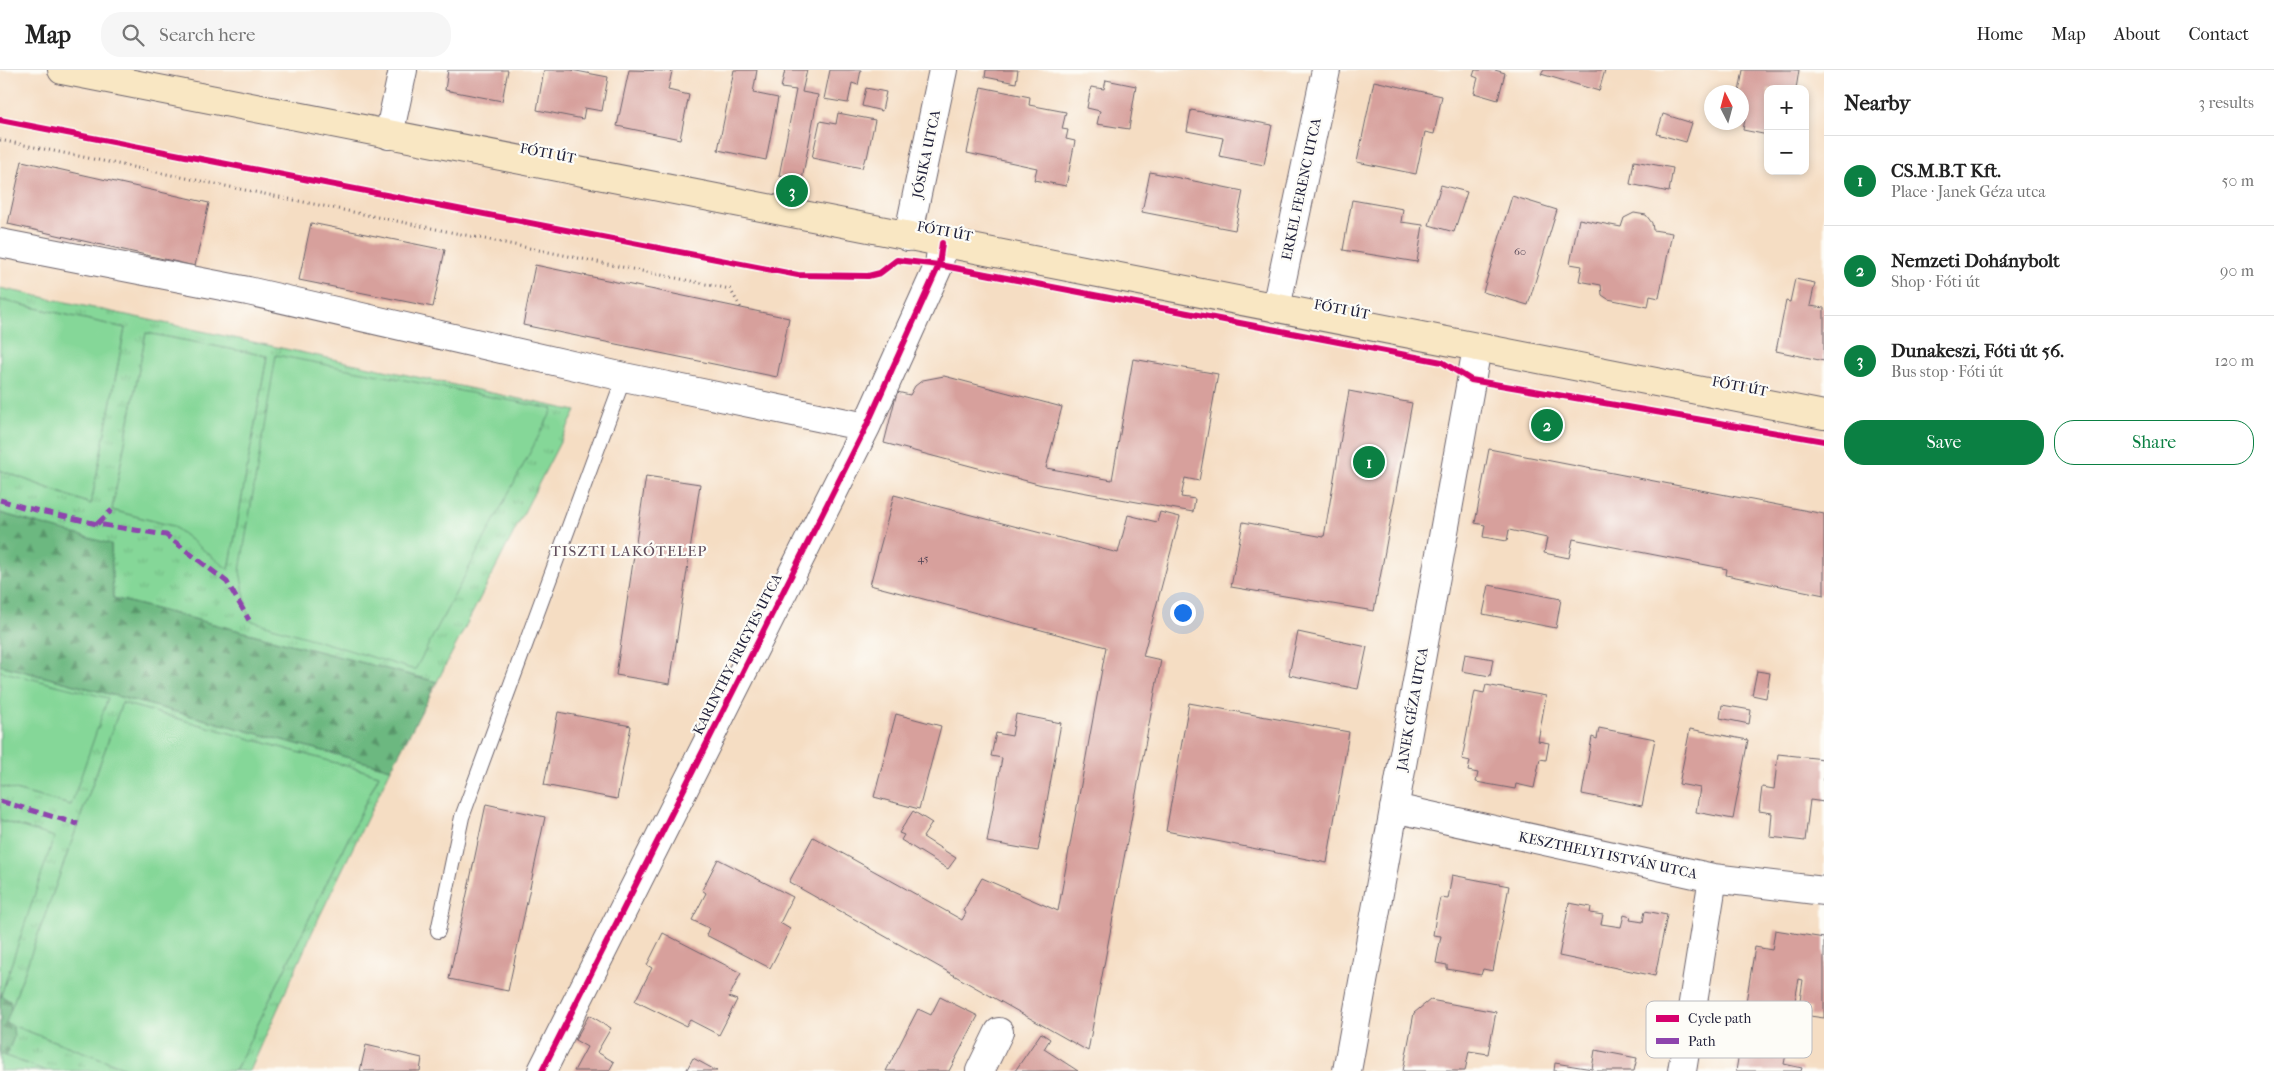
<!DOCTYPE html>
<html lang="en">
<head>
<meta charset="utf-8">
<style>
	:root { --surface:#fff; --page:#f6f6f6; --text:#222; --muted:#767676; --line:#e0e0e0; --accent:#0b8043 }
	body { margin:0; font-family:"IM FELL French Canon",serif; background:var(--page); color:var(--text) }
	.controls { position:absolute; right:15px; top:15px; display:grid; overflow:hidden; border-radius:10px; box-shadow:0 2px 8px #0003 }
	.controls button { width:45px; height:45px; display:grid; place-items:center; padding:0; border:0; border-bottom:1px solid var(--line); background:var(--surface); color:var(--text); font:25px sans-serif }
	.compass { position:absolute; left:1704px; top:15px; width:45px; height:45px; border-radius:50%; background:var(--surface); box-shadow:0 2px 8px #0003; rotate:354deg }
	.you { position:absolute; left:1182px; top:542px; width:18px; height:18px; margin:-12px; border:4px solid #fff; border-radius:50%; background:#1a73e8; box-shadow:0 0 0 8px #1a73e833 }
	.badge { display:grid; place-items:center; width:32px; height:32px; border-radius:50%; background:var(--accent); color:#fff; font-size:16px; font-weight:700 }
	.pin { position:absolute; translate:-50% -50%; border:2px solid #fff; box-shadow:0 1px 5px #0006 }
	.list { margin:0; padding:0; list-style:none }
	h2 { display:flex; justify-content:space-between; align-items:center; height:65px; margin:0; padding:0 20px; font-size:21px }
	h2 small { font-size:16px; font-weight:400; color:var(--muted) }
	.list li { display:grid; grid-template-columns:32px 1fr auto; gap:15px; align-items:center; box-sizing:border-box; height:90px; padding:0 20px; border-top:1px solid var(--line) }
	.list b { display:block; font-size:19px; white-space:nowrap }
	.list p { margin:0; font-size:16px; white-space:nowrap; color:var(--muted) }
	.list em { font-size:16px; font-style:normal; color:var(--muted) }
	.actions { display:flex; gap:10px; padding:15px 20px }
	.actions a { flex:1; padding:11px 0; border:1px solid var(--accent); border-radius:20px; text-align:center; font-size:18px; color:var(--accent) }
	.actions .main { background:var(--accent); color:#fff }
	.icon { flex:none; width:28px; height:28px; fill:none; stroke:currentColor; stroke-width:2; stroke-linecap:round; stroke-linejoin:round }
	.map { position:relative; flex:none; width:1824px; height:1001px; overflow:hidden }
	header { display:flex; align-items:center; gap:30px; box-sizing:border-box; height:70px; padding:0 25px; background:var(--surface); border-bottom:1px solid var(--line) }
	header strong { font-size:24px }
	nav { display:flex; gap:28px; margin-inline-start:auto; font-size:18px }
	.search { width:350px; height:45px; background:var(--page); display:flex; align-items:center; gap:12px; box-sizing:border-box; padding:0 18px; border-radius:20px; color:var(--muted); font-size:19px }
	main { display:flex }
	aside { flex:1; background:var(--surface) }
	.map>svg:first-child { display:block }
	.grass { fill:url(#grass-tufts); stroke:#547c6a; fill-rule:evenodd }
	.forest { fill:url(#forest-firs); stroke:#476d5e }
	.park { fill:#85d798; stroke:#547c6a }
	.building { fill:#d7a09c }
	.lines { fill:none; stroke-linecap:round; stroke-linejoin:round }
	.lane-casing { stroke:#6c636b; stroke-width:16 }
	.street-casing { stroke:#6c636b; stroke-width:30 }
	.secondary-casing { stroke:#6c636b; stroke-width:30 }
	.path { stroke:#6c636b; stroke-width:3; stroke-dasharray:1 4; stroke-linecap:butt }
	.lane { stroke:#fff; stroke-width:14 }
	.street { stroke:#fff; stroke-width:28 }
	.secondary { stroke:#f9e7c3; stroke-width:28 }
	.quiet { stroke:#8e44ad; stroke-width:5; stroke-dasharray:10 5; stroke-linecap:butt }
	.cycleway-casing { stroke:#fdfcf7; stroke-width:9 }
	.cycleway { stroke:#d6006c; stroke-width:6 }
	.labels { text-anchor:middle; stroke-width:4.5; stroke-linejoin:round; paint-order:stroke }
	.number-label { font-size:11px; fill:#4f4253 }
	.street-label { font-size:14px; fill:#22223b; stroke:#fdfcf7 }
	.neighbourhood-label { font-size:15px; letter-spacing:1px; fill:#614e5d; stroke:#fdfcf7 }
	.key { fill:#fdfcf7; stroke:#bbbbbf; stroke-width:1 }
	.key-label { font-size:14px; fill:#22223b }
</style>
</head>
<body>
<header>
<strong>Map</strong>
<div class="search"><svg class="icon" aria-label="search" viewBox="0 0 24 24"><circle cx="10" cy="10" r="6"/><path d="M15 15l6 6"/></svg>Search here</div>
<nav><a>Home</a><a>Map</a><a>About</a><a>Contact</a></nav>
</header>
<main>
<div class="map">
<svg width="1824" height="1001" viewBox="0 0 1824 1001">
	<defs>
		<pattern id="grass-tufts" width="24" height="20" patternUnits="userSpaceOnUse" patternTransform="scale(1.25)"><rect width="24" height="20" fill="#85d798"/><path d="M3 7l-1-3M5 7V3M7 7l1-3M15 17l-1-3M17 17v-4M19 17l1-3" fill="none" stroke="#73b884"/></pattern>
		<pattern id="forest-firs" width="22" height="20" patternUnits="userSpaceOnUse" patternTransform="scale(1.25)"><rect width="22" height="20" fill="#6cb880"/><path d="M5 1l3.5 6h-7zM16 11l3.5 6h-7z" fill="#58956a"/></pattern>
	</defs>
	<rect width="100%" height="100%" fill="#fdfcf7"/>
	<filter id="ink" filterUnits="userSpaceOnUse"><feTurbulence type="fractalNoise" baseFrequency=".02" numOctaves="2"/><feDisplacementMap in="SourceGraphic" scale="10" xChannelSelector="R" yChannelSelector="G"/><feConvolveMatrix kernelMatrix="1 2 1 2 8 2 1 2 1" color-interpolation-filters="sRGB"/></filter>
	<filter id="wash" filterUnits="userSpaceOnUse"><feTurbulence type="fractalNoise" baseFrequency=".0096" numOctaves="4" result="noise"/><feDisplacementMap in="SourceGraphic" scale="20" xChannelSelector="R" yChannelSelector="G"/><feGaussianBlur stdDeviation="1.12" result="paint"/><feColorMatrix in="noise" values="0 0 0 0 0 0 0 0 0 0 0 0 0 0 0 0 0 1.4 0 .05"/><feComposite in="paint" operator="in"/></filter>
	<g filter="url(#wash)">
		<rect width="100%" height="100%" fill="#f5ddc3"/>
		<path class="grass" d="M0,218L576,341L437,612L113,528L111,475L0,443V400L91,434L125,258L0,230ZM146,263L267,286L229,499L173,456L112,440Z
			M0,595L391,699L314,858L250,1001H235L379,705L122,633L6,953L134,1001H46L0,984V928L53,767L0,750V716L71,735L0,601Z"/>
		<path class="forest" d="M0,443L111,474L113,528L437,612L391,699L0,595Z
			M0,925L10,931L14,967L0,1001Z"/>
		<path class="park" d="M0,230L125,258L91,434L0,400Z
			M146,263L267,286L229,500L173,456L112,440Z
			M276,285L553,339L415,600L249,550L240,501Z
			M0,601L108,628L71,735L0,716Z
			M122,633L379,705L235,1001H134L6,953Z
			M0,750L54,767L0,928Z
			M0,984L46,1001H0Z"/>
		<g id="blocks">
			<path class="building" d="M448,0H508L502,31L445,20Z
				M544,0H571L608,7L602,41L585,38L583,49L537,40Z
				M629,0L672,1L668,20L689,25L680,69L617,56Z
				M734,0H757L753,23L778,28L766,90L718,80Z
				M785,0H807L802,22L818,25L802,110L779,106L796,20L781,18Z
				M830,0H861L858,15L852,13L848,33L824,29Z
				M986,0H1018L1016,13L985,7Z
				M1475,0H1495L1505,3L1498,30L1474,23L1478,8L1473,6Z
				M1543,0H1605L1599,21L1541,4Z
				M1743,0H1799L1796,19H1768V65L1743,60L1745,49H1742V22H1739Z
				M1106,10L1136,16L1129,59L1097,54L1100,41L1087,38L1091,17L1104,19Z
				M1374,11L1442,26L1434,64L1425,62L1416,104L1357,92Z
				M981,17L1030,27L1029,35L1066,42L1062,59L1068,60L1066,69L1075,71L1066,116L1034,110L1037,98L967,83Z
				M866,18L886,22L882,41L862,36Z
				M1191,40L1272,55L1264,95L1219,86L1223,68L1187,61Z
				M838,43L875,50L867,88H865L862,98L812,88L820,51L836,54Z
				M1663,44L1692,53L1686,72L1657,64Z
				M22,91L209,133L195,196L8,154Z
				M1634,91L1673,98L1669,122L1630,114Z
				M1150,102L1243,121L1235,160L1142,142Z
				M1441,115L1467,122L1454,162L1429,155Z
				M1512,126L1557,140L1528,235L1483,222Z
				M1352,130L1403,139L1401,152L1423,155L1417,192L1343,180Z
				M1634,143L1646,145L1652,153L1653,160L1672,163L1659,228L1650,226L1648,237L1608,229L1602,225L1601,215L1579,211L1582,196L1570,194L1579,149L1621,157L1624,148Z
				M311,153L445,180L433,237L299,210Z
				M535,195L789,248L777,307L523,255Z
				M1795,209L1815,213L1810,236L1824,238V291L1776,281L1786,231L1790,232Z
				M1133,289L1218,304L1199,411L1185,408L1181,427L1195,429L1193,442L1042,415L884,373L897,322L910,325L915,316L923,310L944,306L1062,337L1046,398L1112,410Z
				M1349,321L1412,333L1374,541L1231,517L1243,452L1324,467Z
				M1489,379L1824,444V525L1726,505L1727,499L1573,469L1569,488L1544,483L1547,468L1509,460L1507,471L1483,467L1485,455L1475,453Z
				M646,406L700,414L670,614L616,605Z
				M894,425L1118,483L1128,445L1157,452L1160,442L1180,447L1143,586L1161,590L1088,981L789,812L813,767L962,850L966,843L963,841L982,808L1058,841L1106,577L870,515Z
				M1489,515L1561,529L1556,558L1483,544Z
				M1298,562L1367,577L1358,619L1289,605Z
				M1465,584L1493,589L1490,606L1462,601Z
				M1757,601L1770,603L1766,628L1752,625Z
				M1486,615L1546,626L1538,671L1549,673L1546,690L1540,689L1534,718L1516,714L1515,719L1476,712L1478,703L1468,701L1470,691L1462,689L1475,621L1484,623Z
				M1189,633L1349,662L1327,793L1166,761Z
				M1722,635L1751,640L1749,654L1720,648Z
				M558,642L631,656L617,729L544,715Z
				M896,644L941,656L919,739L874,727Z
				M1016,644L1061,653L1038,781L987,772L1002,688L991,686L996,663L1012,666Z
				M1599,658L1655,669L1642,736L1582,724L1592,667L1597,669Z
				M1690,659L1748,670L1733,749L1696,742L1700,718L1679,714Z
				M1778,684L1824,689V732L1810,730L1805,771L1770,767L1772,743L1759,741L1762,717L1774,719Z
				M486,734L545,747L508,921L449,909Z
				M913,741L932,753L923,767L956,788L948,799L901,770L904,765L899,763Z
				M718,789L793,827L780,853L790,859L770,898L706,865L709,858L692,850L706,823L702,820Z
				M1452,805L1509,816L1493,901L1483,899L1481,905L1447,899V895L1436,893L1441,866L1433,865L1436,846L1440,828L1448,829Z
				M1569,833L1591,837L1590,843L1603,845L1601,854L1621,857L1624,845L1631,847L1630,850L1643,852L1645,841L1667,845L1655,906L1559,886Z
				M1775,860L1824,868V948L1810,946L1811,938L1799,937L1803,910L1799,909L1794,936L1782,934L1780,944L1754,940L1755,933L1746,932L1755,877L1772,880Z
				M663,863L741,903L729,927L737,930L719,965L690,950L686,956L635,931L652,898L647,895Z
				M940,927L978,946L949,1001H886L918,939L931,945Z
				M1430,930L1496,942L1488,984L1469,981L1465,1001H1403L1414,943Z
				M589,945L611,958L597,982L614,992L609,1001H574L587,977L575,970Z
				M1041,963L1050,969L1044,979L1078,1001H1015Z
				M366,975L422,988L420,1001H360Z
				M1740,977L1786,984L1784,994L1802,998L1801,1001H1736Z
				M1595,980L1637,988L1634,1001H1554L1555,993L1592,999Z
				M693,988L717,1001H686Z"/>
		</g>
	</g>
	<g filter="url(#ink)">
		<use href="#blocks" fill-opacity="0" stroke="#6c636b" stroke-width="1"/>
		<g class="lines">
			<defs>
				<path id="lane" d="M438,861L462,747L624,307"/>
				<path id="street" d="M389,65L403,0
					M908,167L943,0
					M0,173L248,221L624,307L866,357
					M1276,238L1326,0
					M1394,738L1713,808L1824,821
					M542,1001L866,357L939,195L942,173
					M980,1001L999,962
					M1347,1001L1477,278
					M1682,1001L1713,808"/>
				<path id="secondary" d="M62,0L1824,345"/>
			</defs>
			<use href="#lane" class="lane-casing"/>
			<use href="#street" class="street-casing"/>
			<use href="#secondary" class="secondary-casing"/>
			<path class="path" d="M0,70L730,219L741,238"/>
			<use href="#lane" class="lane"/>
			<use href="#street" class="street"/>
			<use href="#secondary" class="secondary"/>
			<path class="quiet" d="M0,430L23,437L97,454L166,465L227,512L249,550
				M97,454L112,440
				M0,731L78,754"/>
			<defs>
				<path id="cycleway" d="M0,50L798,205L868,206L880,203L897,190L939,195L1442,292L1471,310L1824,371
					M542,1001L866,357L939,195L942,173"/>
			</defs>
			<use href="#cycleway" class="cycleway-casing"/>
			<use href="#cycleway" class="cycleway"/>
		</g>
	</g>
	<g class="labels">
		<g class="number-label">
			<text x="1520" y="185">60</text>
			<text x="923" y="492">45</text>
		</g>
		<g class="street-label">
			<text transform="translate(548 83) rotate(11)" y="5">FÓTI ÚT</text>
			<text transform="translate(926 84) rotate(-78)" y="5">JÓSIKA UTCA</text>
			<text transform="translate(1301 119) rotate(-78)" y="5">ERKEL FERENC UTCA</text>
			<text transform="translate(945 161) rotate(11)" y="5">FÓTI ÚT</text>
			<text transform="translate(1342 239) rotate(11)" y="5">FÓTI ÚT</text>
			<text transform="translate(1740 316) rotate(11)" y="5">FÓTI ÚT</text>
			<text transform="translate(737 584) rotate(-63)" y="5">KARINTHY FRIGYES UTCA</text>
			<text transform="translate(1412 639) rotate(-80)" y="5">JANEK GÉZA UTCA</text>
			<text transform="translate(1608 785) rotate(12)" y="5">KESZTHELYI ISTVÁN UTCA</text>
		</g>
		<g class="neighbourhood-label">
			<text x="629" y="486">TISZTI LAKÓTELEP</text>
		</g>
	</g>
	<rect x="1646" y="931" width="166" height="57" rx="8" class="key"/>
	<rect x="1656" y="945" width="23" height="7" fill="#d6006c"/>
	<rect x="1656" y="968" width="23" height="6" fill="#8e44ad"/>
	<g class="key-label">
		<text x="1688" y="953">Cycle path</text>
		<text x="1688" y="976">Path</text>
	</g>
</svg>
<div class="controls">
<button>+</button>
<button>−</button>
</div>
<svg class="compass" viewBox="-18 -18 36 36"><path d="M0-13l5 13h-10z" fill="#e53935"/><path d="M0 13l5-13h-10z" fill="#767676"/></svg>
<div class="you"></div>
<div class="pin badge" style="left:1369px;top:392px">1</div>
<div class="pin badge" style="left:1547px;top:355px">2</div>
<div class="pin badge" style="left:792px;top:121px">3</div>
</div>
<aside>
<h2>Nearby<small>3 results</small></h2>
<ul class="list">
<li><span class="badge">1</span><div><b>CS.M.B.T Kft.</b><p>Place · Janek Géza utca</p></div><em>50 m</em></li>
<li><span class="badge">2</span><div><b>Nemzeti Dohánybolt</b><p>Shop · Fóti út</p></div><em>90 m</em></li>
<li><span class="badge">3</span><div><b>Dunakeszi, Fóti út 56.</b><p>Bus stop · Fóti út</p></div><em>120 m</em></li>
</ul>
<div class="actions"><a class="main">Save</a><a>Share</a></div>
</aside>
</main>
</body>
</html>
